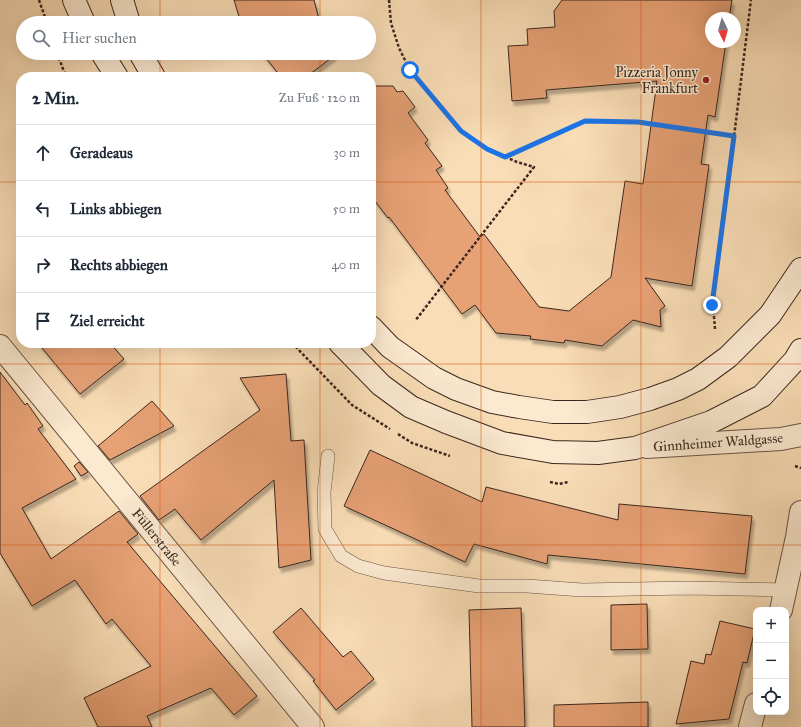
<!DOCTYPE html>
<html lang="de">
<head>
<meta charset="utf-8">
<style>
	:root { --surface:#fff; --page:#f6f6f7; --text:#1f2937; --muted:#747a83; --line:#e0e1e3 }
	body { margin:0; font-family:"IM FELL Great Primer",serif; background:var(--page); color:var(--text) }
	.controls { position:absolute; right:12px; bottom:12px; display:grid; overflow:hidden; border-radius:8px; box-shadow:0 4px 16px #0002 }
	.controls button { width:36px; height:36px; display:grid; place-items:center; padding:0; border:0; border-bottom:1px solid var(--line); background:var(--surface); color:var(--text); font:20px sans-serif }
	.compass { position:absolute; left:705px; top:12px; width:36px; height:36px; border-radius:50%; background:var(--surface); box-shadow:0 4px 16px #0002; rotate:175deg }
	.stop { position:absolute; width:12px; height:12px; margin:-9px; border:3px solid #1a73e8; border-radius:50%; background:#fff }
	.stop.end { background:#1a73e8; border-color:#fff; box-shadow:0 1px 4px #0008 }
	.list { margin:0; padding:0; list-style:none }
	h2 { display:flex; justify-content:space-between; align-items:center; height:52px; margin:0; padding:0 16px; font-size:17px }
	h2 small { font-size:13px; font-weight:400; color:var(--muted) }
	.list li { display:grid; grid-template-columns:26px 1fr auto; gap:12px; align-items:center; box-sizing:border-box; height:56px; padding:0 16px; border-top:1px solid var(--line) }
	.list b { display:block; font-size:15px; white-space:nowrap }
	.list em { font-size:13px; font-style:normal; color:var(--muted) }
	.icon { flex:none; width:22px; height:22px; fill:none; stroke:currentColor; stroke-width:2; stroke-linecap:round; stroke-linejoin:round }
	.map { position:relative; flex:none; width:801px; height:727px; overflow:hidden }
	.search { position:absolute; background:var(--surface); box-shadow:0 4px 16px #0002; left:16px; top:16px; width:360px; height:44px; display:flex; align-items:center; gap:10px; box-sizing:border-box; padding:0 14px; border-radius:22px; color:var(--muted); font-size:15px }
	.panel { position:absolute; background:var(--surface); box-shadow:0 4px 16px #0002; left:16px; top:72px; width:360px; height:276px; border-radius:16px }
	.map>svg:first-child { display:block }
	.building { fill:#e6a174; stroke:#3b271f; filter:url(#shadow) }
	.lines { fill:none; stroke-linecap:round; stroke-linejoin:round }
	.lane-casing { stroke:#6a5445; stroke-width:14 }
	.street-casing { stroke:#6a5445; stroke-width:24 }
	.secondary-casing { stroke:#3b271f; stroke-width:24 }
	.path { stroke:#3b271f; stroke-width:2.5; stroke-dasharray:3 2; stroke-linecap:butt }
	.lane { stroke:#fbe9d0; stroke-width:13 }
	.street { stroke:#fbe9d0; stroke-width:22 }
	.secondary { stroke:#fbe9d0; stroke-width:22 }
	.route { stroke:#1a73e8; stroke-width:5 }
	.grid { fill:none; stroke:#d7540e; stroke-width:1; stroke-opacity:0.55 }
	.poi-dot { fill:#8f2418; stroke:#fbe9d0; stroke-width:1.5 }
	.labels { text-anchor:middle; stroke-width:3; stroke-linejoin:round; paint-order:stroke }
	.poi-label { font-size:14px; fill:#3b271f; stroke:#fbe9d0; text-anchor:end }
	.street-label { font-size:14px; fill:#3b271f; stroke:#fbe9d0 }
</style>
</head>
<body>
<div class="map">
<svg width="801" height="727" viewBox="0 0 801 727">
	<defs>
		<filter id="shadow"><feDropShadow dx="2.5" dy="4.5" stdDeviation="1" flood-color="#0004"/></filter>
	</defs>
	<rect width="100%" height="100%" fill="#f9ddb6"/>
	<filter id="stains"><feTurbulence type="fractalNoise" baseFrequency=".005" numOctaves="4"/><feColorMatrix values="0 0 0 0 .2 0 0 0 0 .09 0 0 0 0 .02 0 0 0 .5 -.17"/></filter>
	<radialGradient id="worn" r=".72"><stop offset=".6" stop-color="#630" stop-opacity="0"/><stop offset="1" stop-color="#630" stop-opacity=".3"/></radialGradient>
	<path class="building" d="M234,0H314L320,23H241Z
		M562,0H732L729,18H711V42H726L715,117L708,115L701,164L709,165L692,286L645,278L665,306L660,310L661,327L633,320L602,346L565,340L564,343L530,339L531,336L496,333L475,305L462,314L389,217L388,218L371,196V86H393L397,92L403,91L415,107L408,113L428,140L425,143L442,166L436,170L448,188L445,190L480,237L484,234L539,307L569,311L611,277L625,181L643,184L657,81L546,90L547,98L512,101L508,46L528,45L527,29L555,27L554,11Z
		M262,53H332L334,56L306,77H281Z
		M38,343H110L124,359L80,394Z
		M0,372L25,405L27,403L43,426L38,429L76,479L22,508L51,559L119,511L138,534L127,542L257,696L234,715L211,688L147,716L152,727H98L84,698L151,666L112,619L106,624L75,580L32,606L0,553Z
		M286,374L291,441L304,440L311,560L279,568L274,480L201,540L175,509L159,520L140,496L260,410L240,378Z
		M152,401L174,426L110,460L98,446Z
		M370,450L482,502L486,487L618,520L619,504L752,516L745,574L548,555L547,564L474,544L465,562L344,506Z
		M79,462L88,472L81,476L74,466Z
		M647,604L648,649L611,650V605Z
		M301,608L343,657L351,651L374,679L336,710L313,681L315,680L273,632Z
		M521,608L525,727H472L469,610Z
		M720,621L755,629L747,663L743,662L729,719L676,724L691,661L704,664L706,654L711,655Z
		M648,702V727H554V705Z"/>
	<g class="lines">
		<defs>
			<path id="lane" d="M328,456L324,492L325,529L341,556L358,566L384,573L479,586H527L582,590L689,588L786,590"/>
			<path id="street" d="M0,346L313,727
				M646,447L781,439L801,435
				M781,610L797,537L801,512
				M750,727L756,704"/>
			<path id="secondary" d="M74,0L84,23
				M122,0L129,23
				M102,53L117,77
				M140,53L154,77
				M371,327L390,347L434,378L456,389L492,402L519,407L553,412H587L620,407L650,399L678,389L698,379L728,357L770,315L801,269
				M340,343L381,385L411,407L446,422L502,443L553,452L598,453L635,448L711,422L762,396L795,360L801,350"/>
		</defs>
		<use href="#lane" class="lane-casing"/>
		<use href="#street" class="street-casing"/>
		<use href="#secondary" class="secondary-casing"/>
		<path class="path" d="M39,0L47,23
			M389,0L391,23L399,48L410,70L461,131L487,149L517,162L534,167L415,321
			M57,53L66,77
			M505,157L585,121L638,122L734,136
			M715,329L713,305L751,0
			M292,343L352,405L390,429
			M398,434L412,443L450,456
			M795,466L801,468
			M550,482L559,484L568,482"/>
		<use href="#lane" class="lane"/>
		<use href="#street" class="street"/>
		<use href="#secondary" class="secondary"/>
	</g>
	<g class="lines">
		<path class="route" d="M410,70L461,131L487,149L505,157L585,121L638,122L734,136L712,305"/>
	</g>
	<path class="grid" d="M160,0V23M320,0V23M481,0V727M641,0V727M160,53V77M320,53V77M0,182H21M371,182H801M160,343V727M320,343V727M0,364H801M0,545H801"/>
	<circle class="poi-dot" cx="706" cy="80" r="4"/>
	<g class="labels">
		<g class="poi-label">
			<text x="698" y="77">Pizzeria Jonny<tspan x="698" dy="16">Frankfurt</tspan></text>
		</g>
		<g class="street-label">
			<text transform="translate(718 442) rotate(-4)" y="5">Ginnheimer Waldgasse</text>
			<text transform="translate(157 537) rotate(51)" y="5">Füllerstraße</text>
		</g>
	</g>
	<rect width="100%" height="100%" filter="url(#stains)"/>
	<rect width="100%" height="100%" fill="url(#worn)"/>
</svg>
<div class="controls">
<button>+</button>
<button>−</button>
<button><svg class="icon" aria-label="locate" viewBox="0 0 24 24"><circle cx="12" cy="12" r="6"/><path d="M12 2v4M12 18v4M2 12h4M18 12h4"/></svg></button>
</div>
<svg class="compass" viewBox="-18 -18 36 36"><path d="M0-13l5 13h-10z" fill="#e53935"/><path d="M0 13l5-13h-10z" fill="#747a83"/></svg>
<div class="stop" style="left:410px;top:70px"></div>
<div class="stop end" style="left:712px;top:305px"></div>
<div class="search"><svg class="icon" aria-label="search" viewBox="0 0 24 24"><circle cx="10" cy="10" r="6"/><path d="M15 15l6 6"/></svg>Hier suchen</div>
<section class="panel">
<h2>2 Min.<small>Zu Fuß · 120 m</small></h2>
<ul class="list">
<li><svg class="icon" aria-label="ahead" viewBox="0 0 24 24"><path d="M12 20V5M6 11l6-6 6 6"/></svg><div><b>Geradeaus</b></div><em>30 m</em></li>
<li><svg class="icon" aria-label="left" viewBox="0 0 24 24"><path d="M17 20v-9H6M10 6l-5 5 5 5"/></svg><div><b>Links abbiegen</b></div><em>50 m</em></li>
<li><svg class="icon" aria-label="right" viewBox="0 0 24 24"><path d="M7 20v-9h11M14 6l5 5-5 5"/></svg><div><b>Rechts abbiegen</b></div><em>40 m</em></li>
<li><svg class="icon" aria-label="arrive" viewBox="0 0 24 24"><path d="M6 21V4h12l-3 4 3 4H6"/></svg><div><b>Ziel erreicht</b></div></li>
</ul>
</section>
</div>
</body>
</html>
